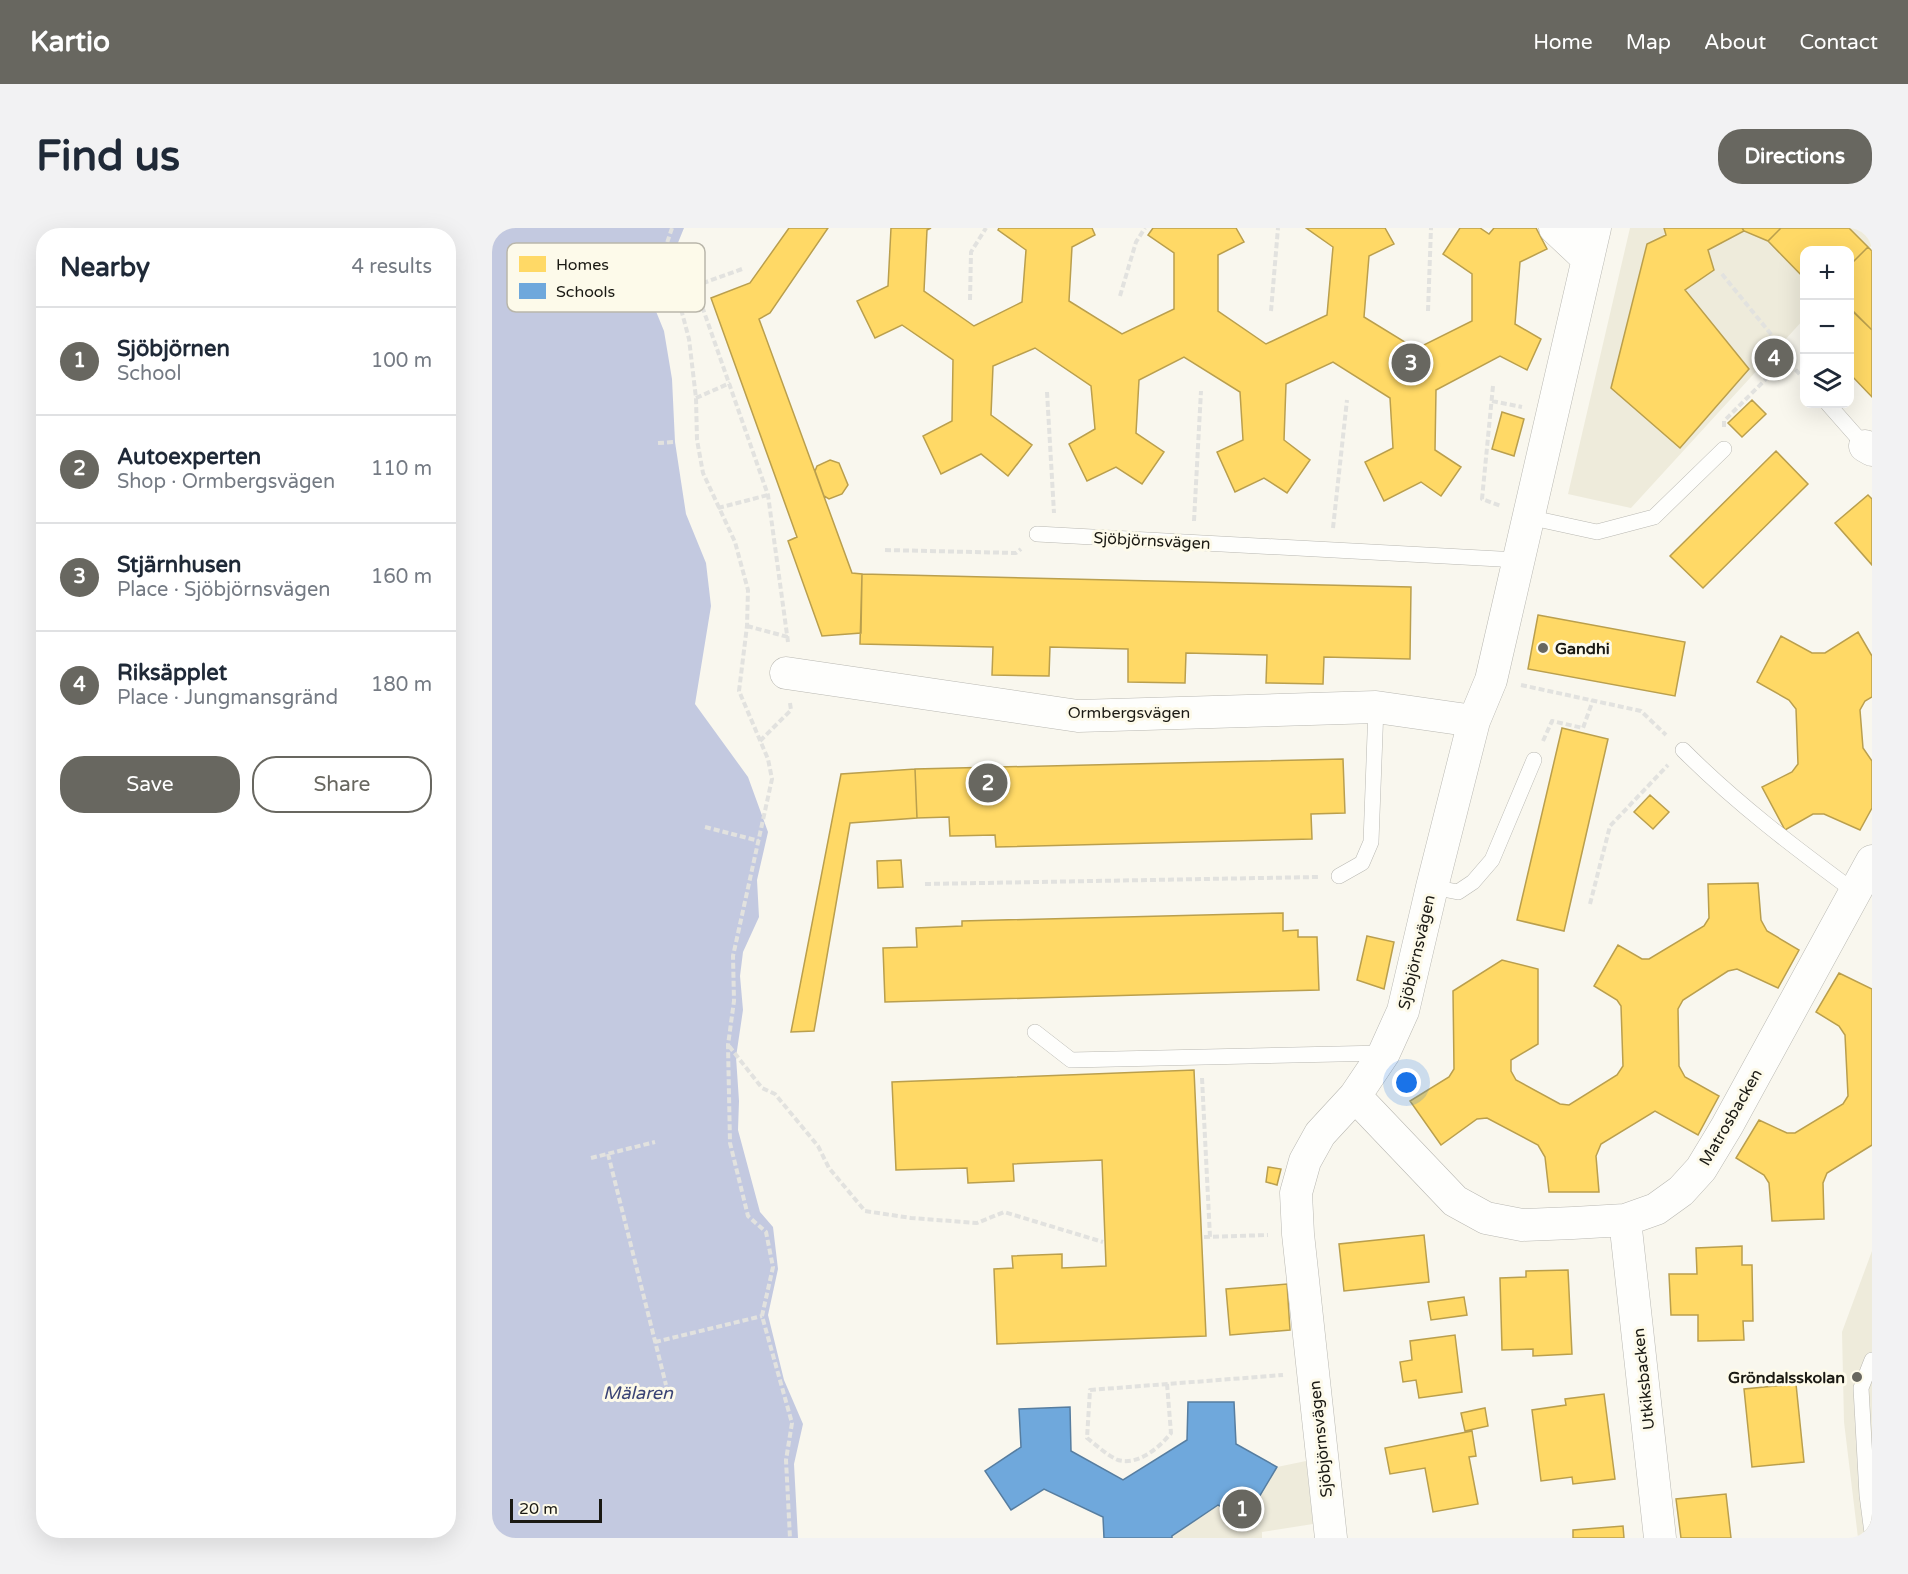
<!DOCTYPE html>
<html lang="en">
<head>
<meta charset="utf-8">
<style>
	:root { --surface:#fff; --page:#f2f2f3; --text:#1f2937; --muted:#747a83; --line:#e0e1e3; --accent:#686760 }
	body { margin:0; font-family:"Varela Round",sans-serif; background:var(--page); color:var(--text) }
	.controls { position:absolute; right:18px; top:18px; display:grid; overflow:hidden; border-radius:12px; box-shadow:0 6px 24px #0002 }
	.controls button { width:54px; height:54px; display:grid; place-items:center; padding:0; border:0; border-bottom:2px solid var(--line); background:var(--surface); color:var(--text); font:30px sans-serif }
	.scale { position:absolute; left:18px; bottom:15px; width:92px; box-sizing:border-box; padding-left:6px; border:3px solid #1a1913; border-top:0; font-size:16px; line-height:21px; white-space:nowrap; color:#1a1913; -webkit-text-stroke:4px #fdfaea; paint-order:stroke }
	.you { position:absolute; left:915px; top:855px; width:21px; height:21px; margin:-15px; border:4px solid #fff; border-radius:50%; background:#1a73e8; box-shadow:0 0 0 9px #1a73e833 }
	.badge { display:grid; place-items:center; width:39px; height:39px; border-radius:50%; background:var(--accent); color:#fff; font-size:20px; font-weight:700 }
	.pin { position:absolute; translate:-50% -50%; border:3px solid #fff; box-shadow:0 2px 6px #0006 }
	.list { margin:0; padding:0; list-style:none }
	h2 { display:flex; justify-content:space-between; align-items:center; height:78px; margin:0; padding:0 24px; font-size:26px }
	h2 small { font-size:20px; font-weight:400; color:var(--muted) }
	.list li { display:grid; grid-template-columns:39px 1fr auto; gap:18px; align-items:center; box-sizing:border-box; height:108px; padding:0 24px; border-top:2px solid var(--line) }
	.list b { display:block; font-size:22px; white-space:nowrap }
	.list p { margin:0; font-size:20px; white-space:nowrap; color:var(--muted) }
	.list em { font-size:20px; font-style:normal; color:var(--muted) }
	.actions { display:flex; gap:12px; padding:18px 24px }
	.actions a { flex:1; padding:14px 0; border:2px solid var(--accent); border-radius:24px; text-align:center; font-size:21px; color:var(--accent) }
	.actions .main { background:var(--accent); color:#fff }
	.icon { flex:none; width:33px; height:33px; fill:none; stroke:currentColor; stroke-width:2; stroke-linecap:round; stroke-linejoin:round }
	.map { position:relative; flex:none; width:1380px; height:1310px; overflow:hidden; border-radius:24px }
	header { display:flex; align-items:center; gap:36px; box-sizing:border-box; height:84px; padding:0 30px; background:var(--accent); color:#fff }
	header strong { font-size:28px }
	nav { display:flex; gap:33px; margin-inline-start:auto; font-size:21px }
	.intro { display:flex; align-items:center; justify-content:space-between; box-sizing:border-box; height:144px; padding:0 36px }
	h1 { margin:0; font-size:42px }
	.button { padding:15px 27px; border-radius:24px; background:var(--accent); color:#fff; font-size:21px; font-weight:700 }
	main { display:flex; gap:36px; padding:0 36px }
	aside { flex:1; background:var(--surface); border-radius:24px; box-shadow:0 6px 24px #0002 }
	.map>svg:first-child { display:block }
	.built { fill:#eeebdb }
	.water { fill:#c3c9e0 }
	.homes { fill:#ffd966; stroke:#ba9f4d; stroke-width:1.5 }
	.schools { fill:#6fa8dc; stroke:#567da0; stroke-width:1.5 }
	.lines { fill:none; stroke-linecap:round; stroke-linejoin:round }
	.lane-casing { stroke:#b9b8b2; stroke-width:16 }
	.street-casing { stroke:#b9b8b2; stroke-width:33 }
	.path { stroke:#e2e2df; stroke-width:4; stroke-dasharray:6 3; stroke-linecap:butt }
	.lane { stroke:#fefefc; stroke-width:15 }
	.street { stroke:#fefefc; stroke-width:32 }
	.poi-dot { fill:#686760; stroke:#fdfaea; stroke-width:2 }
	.labels { text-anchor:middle; stroke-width:6; stroke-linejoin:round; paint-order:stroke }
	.street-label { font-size:16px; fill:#1a1913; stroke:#fdfaea }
	.poi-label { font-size:16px; font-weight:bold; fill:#1a1913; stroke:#fdfaea; text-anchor:start }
	.water-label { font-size:18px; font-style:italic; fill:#3b4475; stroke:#fdfaea }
	.key { fill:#fdfaea; stroke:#b9b6aa; stroke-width:1.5 }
	.key-label { font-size:16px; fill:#1a1913 }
</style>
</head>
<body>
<header>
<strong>Kartio</strong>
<nav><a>Home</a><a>Map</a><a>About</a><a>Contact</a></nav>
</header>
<div class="intro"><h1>Find us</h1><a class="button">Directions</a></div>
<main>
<aside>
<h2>Nearby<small>4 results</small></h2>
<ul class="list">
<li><span class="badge">1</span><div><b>Sjöbjörnen</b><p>School</p></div><em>100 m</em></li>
<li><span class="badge">2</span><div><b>Autoexperten</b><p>Shop · Ormbergsvägen</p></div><em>110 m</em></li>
<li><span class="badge">3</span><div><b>Stjärnhusen</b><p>Place · Sjöbjörnsvägen</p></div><em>160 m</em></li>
<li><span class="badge">4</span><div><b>Riksäpplet</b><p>Place · Jungmansgränd</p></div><em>180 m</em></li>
</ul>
<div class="actions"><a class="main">Save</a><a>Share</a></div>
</aside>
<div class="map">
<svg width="1380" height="1310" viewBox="0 0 1380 1310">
	<rect width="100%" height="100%" fill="#f9f7ee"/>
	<path class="built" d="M1138,0H1380V17L1358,42V22H1312V91L1139,280L1076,266Z
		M1380,1023V1310H1366L1352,1194L1350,1104Z
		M769,1231L785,1239L814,1233L821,1296L770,1304V1310H612L611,1303L654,1299Z"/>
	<path class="water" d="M0,0H192L161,76L172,103L180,151L183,214L194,286L214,335L219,378L203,476L256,549L276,604L265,652L267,689L251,724L248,748L251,782L244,829L247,873L246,902L268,984L281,999L286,1041L276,1087L292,1152L311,1196L302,1236L306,1310H0Z"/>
	<path class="homes" d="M297,0H336L278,85L267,91L360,345L370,346L369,405L330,408L296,313L305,309L219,70L258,55Z
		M399,0H439L435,2L432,63L482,98L530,74L534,22L506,2L507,0H600L603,7L580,19L577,73L630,106L682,81V25L656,7L661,0H744L752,14L726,27V83L774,116L835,87L841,19L814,0H893L902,16L877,28L872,89L924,121L980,93V46L951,26L968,0H988L997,6L1002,0H1044L1055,21L1028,34L1023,96L1049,111L1035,142L1008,128L944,162L943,222L969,239L949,268L929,254L892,273L873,234L901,220L898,170L841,134L794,156L792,212L818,232L795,265L772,250L743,264L725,224L751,212L748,164L692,129L647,152L644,205L672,224L650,256L624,239L595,253L577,216L603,201L599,158L543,120L501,138L499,187L540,217L516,248L489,226L449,246L431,208L460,193L461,132L410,97L383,110L365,73L396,58Z
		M1172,0H1250L1252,3L1216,22L1222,42L1193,62L1257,141L1188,220L1119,160L1155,16L1174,7Z
		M1250,0H1289L1276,13L1252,3Z
		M1289,0H1357L1376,19L1358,37V22H1312V50L1276,13Z
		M1376,19L1380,23V102L1358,81V37Z
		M1358,80L1380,102V169L1358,146Z
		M1260,172L1274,186L1250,209L1236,195Z
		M1010,184L1032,191L1022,228L1000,221Z
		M1284,223L1316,256L1211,360L1178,328Z
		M338,232L347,235L356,257L350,266L337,271L332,268L323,243L325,238Z
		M1376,267L1380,271V337L1343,295Z
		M370,346L919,359L918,431L832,429L831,456L774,455L775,427L694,425L693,455L636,454V421L558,419L557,448L500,447L501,419L368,416Z
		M1046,387L1193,414L1183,468L1036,441Z
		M1366,404L1380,428V469L1373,473L1368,482L1371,520L1380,533V580L1368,602L1332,586H1321L1293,602L1270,559L1300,544L1306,536L1304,481L1297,472L1265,454L1289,408L1320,425H1333Z
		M1070,500L1116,511L1072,703L1025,692Z
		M851,531L853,585L819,586L820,611L504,619L503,607L458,608L457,589L425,590L423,541Z
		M423,541L425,590L358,595L322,803L299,804L349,546Z
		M1158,567L1177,584L1161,601L1142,584Z
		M409,632L411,659L386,660L385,633Z
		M1266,655L1269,692L1275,703L1307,722L1286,760L1245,741L1236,743L1191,772L1186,781L1187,838L1193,849L1227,868L1206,907L1163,883L1109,916L1104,928L1107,964H1057L1053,929L1046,917L995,890L985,891L949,917L918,873L957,849L962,841L961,763L1010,732L1046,741V816L1019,832V843L1024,852L1068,876L1077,877L1125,847L1131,838L1129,778L1125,772L1102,758L1126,717L1150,731H1157L1212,698L1217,690L1216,656Z
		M791,685V703L806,702V709H825L827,762L393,774L391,720L425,719L424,700L470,698V693Z
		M875,708L902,714L892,761L865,752Z
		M1347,745L1380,761V917L1335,945L1331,955L1332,991L1280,993L1277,955L1272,947L1244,930L1267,892L1295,905H1303L1351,876L1356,868L1353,807L1347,798L1324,784Z
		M702,842L714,1108L505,1116L502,1041L521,1040L520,1028L570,1026V1040L614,1038L610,932L521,936L522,953L476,955L475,940L404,942L400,854Z
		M776,939L789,941L785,957L774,954Z
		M932,1007L937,1054L852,1063L847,1016Z
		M1250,1018V1037H1260L1261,1093H1251L1252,1112L1206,1113V1087H1179L1177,1046H1205L1204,1020Z
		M1076,1042L1080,1126L1041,1128V1121L1010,1122L1008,1050L1034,1049V1043Z
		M795,1056L798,1102L738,1107L734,1061Z
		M972,1069L975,1087L939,1092L936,1074Z
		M963,1107L970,1164L927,1170L924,1152L911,1154L908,1134L920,1132L918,1113Z
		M1304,1156L1312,1234L1260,1239L1252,1161Z
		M1112,1166L1123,1251L1081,1256L1080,1249L1049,1253L1040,1182L1074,1177L1073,1171Z
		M993,1180L996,1198L973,1203L969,1185Z
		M980,1203L984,1228L977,1229L986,1276L941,1284L933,1240L898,1246L893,1220Z
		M1234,1266L1239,1310H1189L1184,1271Z
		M1131,1298L1132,1310H1081V1302Z"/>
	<path class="schools" d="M696,1174H742L744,1216L785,1239L754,1291L726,1277L680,1308V1310H612L611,1289L552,1261L519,1282L493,1243L529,1219L527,1181L578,1179L579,1223L631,1252L695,1212Z"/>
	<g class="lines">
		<defs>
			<path id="lane" d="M1336,176L1373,218
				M1036,289L1105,304L1162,289L1232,221
				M545,306L1026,332
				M1191,522C1245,576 1302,619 1363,664
				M847,648L870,635L879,614L884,479
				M940,659L966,664L981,654L1000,632L1042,532
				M543,804L579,832L892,825
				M1380,1132L1369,1160L1375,1267L1380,1305"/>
			<path id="street" d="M1063,0L1096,31
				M1373,218L1380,222
				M294,445L586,488L884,479L982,493
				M863,868L963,973L994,990L1030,997L1081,995L1133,992L1164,981L1189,963L1209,941L1235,898L1380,633
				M1133,992L1168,1310
				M839,1310L806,1006L804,965L813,933L828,906L863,868L892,825L911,783L940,659L982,493L999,452L1103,0"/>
		</defs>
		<use href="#lane" class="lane-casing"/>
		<use href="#street" class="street-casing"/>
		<path class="path" d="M180,0L162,54L185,66L197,111L204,170L205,212L211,245L243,314L256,362L255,398L247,463L276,531L280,551L241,728L242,773L236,817L238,915L256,988L274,1004L281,1039L270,1088L300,1195L294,1232L298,1310
			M1370,0L1380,10
			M250,41L203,58L276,267L296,414
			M1230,46L1291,121L1294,131
			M628,68L644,14L653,0
			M478,72L479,24L494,0
			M779,83L786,0
			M936,83L939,0
			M1001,158L990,271L1009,278
			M555,164L562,285
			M204,170L238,155
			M1000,173L1030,179
			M1232,199V193L1294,131L1312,151
			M166,215L183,214
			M226,280L276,267
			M702,293L709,163
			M841,300L855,172
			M393,322L524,325L529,321
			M255,398L296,409
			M1029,457L1149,483L1174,507
			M268,513L299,482L298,475
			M1051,513L1060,493L1091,500L1101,472
			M213,599L267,613
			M433,656L826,649
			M1098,676L1118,598L1176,537
			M237,818L270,860L283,866L326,918L337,940L373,983L419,990L485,995L512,984L611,1014
			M710,850L718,1009
			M116,926L174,1157
			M99,930L163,914
			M712,1009L776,1007
			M163,1114L270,1088
			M675,1156L679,1205C668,1219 646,1238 626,1232C616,1228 604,1217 595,1210L598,1162L791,1147"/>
		<use href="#lane" class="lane"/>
		<use href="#street" class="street"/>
	</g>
	<g class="poi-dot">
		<circle cx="1051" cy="420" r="6"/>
		<circle cx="1365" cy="1149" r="6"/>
	</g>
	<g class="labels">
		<g class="street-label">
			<text transform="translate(660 312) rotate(3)" y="6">Sjöbjörnsvägen</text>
			<text x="637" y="490">Ormbergsvägen</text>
			<text transform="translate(924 724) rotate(-77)" y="6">Sjöbjörnsvägen</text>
			<text transform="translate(1238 889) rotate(-60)" y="6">Matrosbacken</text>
			<text transform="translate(1151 1151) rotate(-96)" y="6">Utkiksbacken</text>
			<text transform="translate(828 1211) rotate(-96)" y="6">Sjöbjörnsvägen</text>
		</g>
		<g class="poi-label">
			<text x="1063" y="426">Gandhi</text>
			<text x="1353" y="1155" text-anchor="end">Gröndalsskolan</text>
		</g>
		<g class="water-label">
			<text x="146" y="1171">Mälaren</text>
		</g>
	</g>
	<rect x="15" y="15" width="198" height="69" rx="9" class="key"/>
	<rect x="27" y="28" width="27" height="16" fill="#ffd966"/>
	<rect x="27" y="55" width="27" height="16" fill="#6fa8dc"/>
	<g class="key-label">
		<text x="64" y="42">Homes</text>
		<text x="64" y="69">Schools</text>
	</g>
</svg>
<div class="controls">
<button>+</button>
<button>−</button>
<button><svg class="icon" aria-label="layers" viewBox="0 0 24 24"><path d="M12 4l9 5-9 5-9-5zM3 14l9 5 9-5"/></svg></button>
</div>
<div class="scale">20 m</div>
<div class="you"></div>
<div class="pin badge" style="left:750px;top:1281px">1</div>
<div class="pin badge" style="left:496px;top:555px">2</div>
<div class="pin badge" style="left:919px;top:135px">3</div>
<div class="pin badge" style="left:1282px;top:130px">4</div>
</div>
</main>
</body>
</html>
